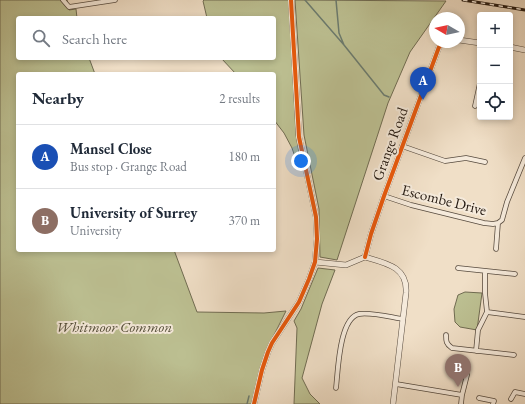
<!DOCTYPE html>
<html lang="en">
<head>
<meta charset="utf-8">
<style>
	:root { --surface:#fff; --page:#f6f6f7; --text:#1f2937; --muted:#747a83; --line:#e0e1e3; --accent:#d93025 }
	body { margin:0; font-family:"EB Garamond",serif; background:var(--page); color:var(--text) }
	.controls { position:absolute; right:12px; top:12px; display:grid; overflow:hidden; border-radius:4px; box-shadow:0 2px 6px #0003 }
	.controls button { width:36px; height:36px; display:grid; place-items:center; padding:0; border:0; border-bottom:1px solid var(--line); background:var(--surface); color:var(--text); font:20px sans-serif }
	.compass { position:absolute; left:429px; top:12px; width:36px; height:36px; border-radius:50%; background:var(--surface); box-shadow:0 2px 6px #0003; rotate:279deg }
	.you { position:absolute; left:301px; top:161px; width:14px; height:14px; margin:-10px; border:3px solid #fff; border-radius:50%; background:#1a73e8; box-shadow:0 0 0 6px #1a73e833 }
	.badge { display:grid; place-items:center; width:26px; height:26px; border-radius:50%; background:var(--accent); color:#fff; font-size:13px; font-weight:700 }
	.pin { position:absolute; translate:-50% -33px; filter:drop-shadow(0 1px 2px #0008) }
	.pin::after { content:''; position:absolute; top:21px; width:14px; height:12px; background:inherit; clip-path:polygon(0 0,100% 0,50% 100%) }
	.list { margin:0; padding:0; list-style:none }
	h2 { display:flex; justify-content:space-between; align-items:center; height:52px; margin:0; padding:0 16px; font-size:17px }
	h2 small { font-size:13px; font-weight:400; color:var(--muted) }
	.list li { display:grid; grid-template-columns:26px 1fr auto; gap:12px; align-items:center; box-sizing:border-box; height:64px; padding:0 16px; border-top:1px solid var(--line) }
	.list b { display:block; font-size:15px; white-space:nowrap }
	.list p { margin:0; font-size:13px; white-space:nowrap; color:var(--muted) }
	.list em { font-size:13px; font-style:normal; color:var(--muted) }
	.icon { flex:none; width:22px; height:22px; fill:none; stroke:currentColor; stroke-width:2; stroke-linecap:round; stroke-linejoin:round }
	.map { position:relative; flex:none; width:525px; height:404px; overflow:hidden }
	.search { position:absolute; background:var(--surface); box-shadow:0 2px 6px #0003; left:16px; top:16px; width:260px; height:44px; display:flex; align-items:center; gap:10px; box-sizing:border-box; padding:0 14px; border-radius:4px; color:var(--muted); font-size:15px }
	.panel { position:absolute; background:var(--surface); box-shadow:0 2px 6px #0003; left:16px; top:72px; width:260px; height:180px; border-radius:4px }
	.map>svg:first-child { display:block }
	.green { fill:#bdc193; stroke:#706c52 }
	.lines { fill:none; stroke-linecap:round; stroke-linejoin:round }
	.stream { stroke:#6b7b6f; stroke-width:1.5 }
	.minor-casing { stroke:#564a3e; stroke-width:5.5 }
	.tertiary-casing { stroke:#564a3e; stroke-width:6 }
	.minor { stroke:#f5eadb; stroke-width:4 }
	.tertiary { stroke:#f5eadb; stroke-width:5 }
	.rail-casing { stroke:#231810; stroke-width:3 }
	.rail { stroke:#f5eadb; stroke-width:1.5; stroke-dasharray:4.5; stroke-linecap:butt }
	.cycleway-casing { stroke:#f5eadb; stroke-width:6 }
	.cycleway { stroke:#e8590c; stroke-width:4 }
	.labels { text-anchor:middle; stroke-width:4; stroke-linejoin:round; paint-order:stroke }
	.street-label { font-size:15px; fill:#231810; stroke:#f5eadb }
	.park-label { font-size:15px; font-style:italic; fill:#514b37; stroke:#f5eadb }
</style>
</head>
<body>
<div class="map">
<svg width="525" height="404" viewBox="0 0 525 404">
	<rect width="100%" height="100%" fill="#f0dfc7"/>
	<filter id="stains"><feTurbulence type="fractalNoise" baseFrequency=".005" numOctaves="4"/><feColorMatrix values="0 0 0 0 .2 0 0 0 0 .09 0 0 0 0 .02 0 0 0 .5 -.17"/></filter>
	<radialGradient id="worn" r=".72"><stop offset=".6" stop-color="#630" stop-opacity="0"/><stop offset="1" stop-color="#630" stop-opacity=".3"/></radialGradient>
	<path class="green" d="M0,0H67L69,10L76,9L77,18H18V58H89L95,74H18V250H174L197,312L264,313L286,311L267,349L254,404H0Z
		M204,0H289L296,135L300,159L296,160L292,148L284,133L274,120V74H236L221,58H274V18H207L203,1Z
		M295,0L446,1L410,52L388,103L337,260L320,257L319,209L304,135Z
		M318,268L335,270L322,304L302,378L310,394L320,404H294L297,328L294,321L301,309Z
		M465,292L482,293L477,330L460,327L455,322L454,309L458,295Z"/>
	<g class="lines">
		<path class="stream" d="M305,0L344,45
			M336,0L339,33L344,45L384,95L389,97
			M247,404L249,396"/>
		<defs>
			<path id="minor" d="M63,0L69,7L115,0
				M475,106L480,83
				M402,146L445,161L466,158L485,162
				M384,196L411,205L484,223L493,224L498,223
				M498,223L502,220L507,202L525,158
				M496,249L498,223
				M458,268L515,274
				M487,312L525,317
				M446,335C446,341 446,344 452,348L514,355
				M476,351L478,330L487,312L485,293V272
				M396,384L462,395L461,404
				M336,388C338,372 339,318 359,314C371,312 390,317 403,319
				M462,395L467,375
				M479,398L494,401L493,404
				M511,399L515,392L525,394"/>
			<path id="tertiary" d="M459,40L480,43
				M510,47L525,50
				M365,257L371,234L384,196L439,47L444,42
				M365,257C386,263 408,267 406,293L393,404
				M315,262L346,265L365,257
				M254,404L262,370L268,352L272,343L299,302L309,279L315,262L317,239L316,217L299,137L291,0"/>
		</defs>
		<use href="#minor" class="minor-casing"/>
		<use href="#tertiary" class="tertiary-casing"/>
		<use href="#minor" class="minor"/>
		<use href="#tertiary" class="tertiary"/>
		<defs>
			<path id="rail" d="M463,0L525,10"/>
		</defs>
		<use href="#rail" class="rail-casing"/>
		<use href="#rail" class="rail"/>
		<defs>
			<path id="cycleway" d="M365,257L371,234L384,196L439,47L444,42
				M254,404L262,370L268,352L272,343L299,302L309,279L315,262L317,239L316,217L299,137L291,0"/>
		</defs>
		<use href="#cycleway" class="cycleway-casing"/>
		<use href="#cycleway" class="cycleway"/>
	</g>
	<g class="labels">
		<g class="street-label">
			<text transform="translate(390 144) rotate(-70)" y="5">Grange Road</text>
			<text transform="translate(444 200) rotate(14)" y="5">Escombe Drive</text>
		</g>
		<g class="park-label">
			<text x="114" y="332">Whitmoor Common</text>
		</g>
	</g>
	<rect width="100%" height="100%" filter="url(#stains)"/>
	<rect width="100%" height="100%" fill="url(#worn)"/>
</svg>
<div class="controls">
<button>+</button>
<button>−</button>
<button><svg class="icon" aria-label="locate" viewBox="0 0 24 24"><circle cx="12" cy="12" r="6"/><path d="M12 2v4M12 18v4M2 12h4M18 12h4"/></svg></button>
</div>
<svg class="compass" viewBox="-18 -18 36 36"><path d="M0-13l5 13h-10z" fill="#e53935"/><path d="M0 13l5-13h-10z" fill="#747a83"/></svg>
<div class="you"></div>
<div class="pin badge" style="left:423px;top:100px;background:#1a4fb4">A</div>
<div class="pin badge" style="left:458px;top:387px;background:#8d6e63">B</div>
<div class="search"><svg class="icon" aria-label="search" viewBox="0 0 24 24"><circle cx="10" cy="10" r="6"/><path d="M15 15l6 6"/></svg>Search here</div>
<section class="panel">
<h2>Nearby<small>2 results</small></h2>
<ul class="list">
<li><span class="badge" style="background:#1a4fb4">A</span><div><b>Mansel Close</b><p>Bus stop · Grange Road</p></div><em>180 m</em></li>
<li><span class="badge" style="background:#8d6e63">B</span><div><b>University of Surrey</b><p>University</p></div><em>370 m</em></li>
</ul>
</section>
</div>
</body>
</html>
